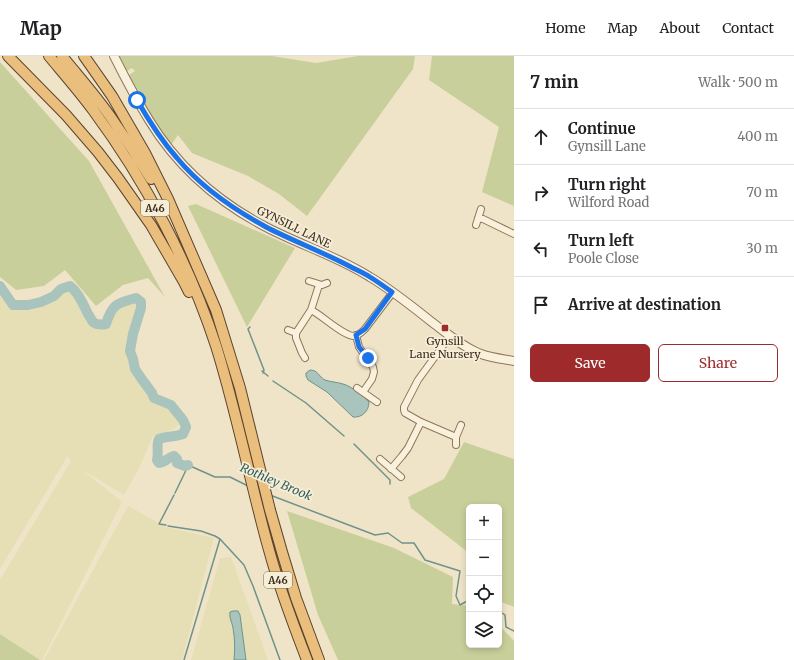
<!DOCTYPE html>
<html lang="en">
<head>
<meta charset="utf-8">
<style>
	:root { --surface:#fff; --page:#f6f6f6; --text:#202124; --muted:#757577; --line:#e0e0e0; --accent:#9e2a2b }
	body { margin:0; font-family:Merriweather,serif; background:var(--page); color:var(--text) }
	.controls { position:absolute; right:12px; bottom:12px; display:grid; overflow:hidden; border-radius:6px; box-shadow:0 2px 6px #0003 }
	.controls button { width:36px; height:36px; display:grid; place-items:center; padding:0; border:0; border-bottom:1px solid var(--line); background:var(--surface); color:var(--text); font:20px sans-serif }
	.stop { position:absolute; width:12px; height:12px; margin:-9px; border:3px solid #1a73e8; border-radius:50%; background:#fff }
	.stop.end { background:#1a73e8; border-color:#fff; box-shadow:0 1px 4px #0008 }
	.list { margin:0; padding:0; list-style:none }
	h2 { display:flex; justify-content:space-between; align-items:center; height:52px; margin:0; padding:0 16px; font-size:17px }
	h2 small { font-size:13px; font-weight:400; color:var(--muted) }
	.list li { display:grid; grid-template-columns:26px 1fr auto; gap:12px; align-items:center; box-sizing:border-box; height:56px; padding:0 16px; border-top:1px solid var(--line) }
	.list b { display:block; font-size:15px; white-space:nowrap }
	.list p { margin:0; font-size:13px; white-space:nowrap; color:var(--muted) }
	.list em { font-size:13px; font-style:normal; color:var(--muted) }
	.actions { display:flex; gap:8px; padding:12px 16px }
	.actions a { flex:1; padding:9px 0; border:1px solid var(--accent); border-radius:6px; text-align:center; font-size:14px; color:var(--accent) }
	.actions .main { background:var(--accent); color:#fff }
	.icon { flex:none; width:22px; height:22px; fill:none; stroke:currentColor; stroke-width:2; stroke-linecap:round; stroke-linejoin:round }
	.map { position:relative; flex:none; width:514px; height:604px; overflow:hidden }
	header { display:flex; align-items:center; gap:24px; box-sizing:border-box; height:56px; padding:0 20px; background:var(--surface); border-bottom:1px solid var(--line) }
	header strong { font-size:19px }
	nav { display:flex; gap:22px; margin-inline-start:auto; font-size:14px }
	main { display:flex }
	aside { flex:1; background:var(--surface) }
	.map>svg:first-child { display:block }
	.farmland { fill:#e6deb5 }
	.green { fill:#c9cf9b }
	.water { fill:#a9c4bc; stroke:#6f938a }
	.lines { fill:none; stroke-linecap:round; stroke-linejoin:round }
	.stream { stroke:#6f938a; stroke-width:1.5 }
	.river { stroke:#a9c4bc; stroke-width:10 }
	.minor-casing { stroke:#8d765c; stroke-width:8 }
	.tertiary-casing { stroke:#8d765c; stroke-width:10 }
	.trunk-casing { stroke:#5b4430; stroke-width:12 }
	.minor { stroke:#faf1dc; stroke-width:6 }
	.tertiary { stroke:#faf1dc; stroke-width:8 }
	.trunk { stroke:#eabe7c; stroke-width:10 }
	.route { stroke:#1a73e8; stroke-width:5 }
	.poi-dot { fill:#9e2a2b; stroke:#f7eed8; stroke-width:1.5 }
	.labels { text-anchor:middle; stroke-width:3.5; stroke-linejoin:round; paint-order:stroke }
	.shield { fill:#f7eed8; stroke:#756857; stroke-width:1 }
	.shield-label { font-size:10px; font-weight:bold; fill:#3d2e20 }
	.street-label { font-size:11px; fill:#3d2e20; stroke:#f7eed8 }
	.poi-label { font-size:11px; fill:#3d2e20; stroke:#f7eed8 }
	.water-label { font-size:12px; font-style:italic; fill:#2f5d5a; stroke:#f7eed8 }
</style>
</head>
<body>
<header>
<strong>Map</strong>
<nav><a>Home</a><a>Map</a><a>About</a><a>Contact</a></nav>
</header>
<main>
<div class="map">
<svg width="514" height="604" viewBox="0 0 514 604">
	<rect width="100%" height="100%" fill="#f0e4c8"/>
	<path class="farmland" d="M70,230L78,239L84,253L97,268H104L119,252L134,245L141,246V252L130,289L132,305L135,313L141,322L149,331L154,342L168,351L181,358L183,364L174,373L153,380L138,414L124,439L81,413L122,446L42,604H40L0,578V524L71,405L67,401L0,513V232L12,249H28L46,244L54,240L61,233Z
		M128,450L166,471L214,482L182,604H44Z
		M231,501L268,604H191L220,502Z"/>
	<path class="green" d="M118,0H272L316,7L358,0H415L413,13L307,160L279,138L248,120L192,97L178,79L171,89L160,75L129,23V19L135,15L132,12L127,15L124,12Z
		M432,0H514V150L482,136L499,71L429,24Z
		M0,6L89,105L165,241L148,222L123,229L96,250L65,214L44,230L16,234L0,221Z
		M196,148L295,192L247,271L188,150Z
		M464,386L514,403V551L499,545V451H469V497L411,452L408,441L444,423Z
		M287,455L394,492L453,521L452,548L469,550V589H499V569L514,585V604H338L318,559Z
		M0,577V578L40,604H0Z"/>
	<path class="water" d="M310,314C318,314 318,320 325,324C331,326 337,326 343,328C351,330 364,340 369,346C369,355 362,362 353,361L327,336L308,324L306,320V317Z
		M233,555H238L240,559L246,604H234C235,593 235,583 233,572C232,566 229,562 230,556Z"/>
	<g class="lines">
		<path class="stream" d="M250,271L248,273L264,314L263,317
			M262,315L268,320
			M273,325L306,347L344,380
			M354,388L390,424V428
			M188,409L215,421H230L248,430
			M175,437L188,410
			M270,439L375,479L388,477L402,487H414L425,504L460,515L456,540L460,549L469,544
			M166,469L159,468L174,439
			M168,470L201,475L215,480L220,483L244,509L253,530L280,604
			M499,555L505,559L506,571L514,575
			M184,604L220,483"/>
		<path class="river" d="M0,230L13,249H28L41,246L54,240L61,233L70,230C79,237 83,248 88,258C90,260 91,264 93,266C97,269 101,269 106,268C112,248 117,247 136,242L141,246V252L133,278L130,295L133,303L135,313L141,322L152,337L154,342L171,349L183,364L186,371L183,378C175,381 167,380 159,383C156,387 159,397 157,404L159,407C165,407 168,401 174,400L177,403V407L185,410L188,409"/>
		<defs>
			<path id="minor" d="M478,162L483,163L514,178
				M476,169L481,153
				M309,225L322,229L327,227
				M311,254C322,259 344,281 355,280C359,279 362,276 365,273L393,236
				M288,274L296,277
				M356,279L359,291L373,311L374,316L372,323L363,336
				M450,280L418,324L404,351V354L405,357L421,366L456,381
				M305,302L302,297L296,282V277L311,254L319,229
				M357,332L377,346
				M456,389V381L461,369
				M380,403L401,421
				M391,413L402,400L408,392L421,366"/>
			<path id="tertiary" d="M114,0C125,22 136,43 149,64C177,110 218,146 266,171C300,189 337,200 370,221C392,234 413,251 433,267C448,278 464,292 481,298C492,302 503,303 514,305"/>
			<path id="trunk" d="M8,0L66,59L98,96L118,122L151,169L184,226L189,236
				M49,0C64,18 79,35 93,54C145,124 189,207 216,290C237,357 250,426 269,494C279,531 293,568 307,604
				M62,0C79,21 97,41 112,63C126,83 139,103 151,123
				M84,0L112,40L145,97L168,143L216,254L240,332L270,454L282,496L296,542L319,604"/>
		</defs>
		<use href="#minor" class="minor-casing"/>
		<use href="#tertiary" class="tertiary-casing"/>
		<use href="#trunk" class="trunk-casing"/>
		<use href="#minor" class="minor"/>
		<use href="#tertiary" class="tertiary"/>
		<use href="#trunk" class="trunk"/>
	</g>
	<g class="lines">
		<path class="route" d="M137,44C149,65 161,84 177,102C201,131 233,153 266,171C293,185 323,196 351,211C357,214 364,217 370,221C378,226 385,231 392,236L365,273L356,279L359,291L368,302"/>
	</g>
	<rect class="poi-dot" x="441" y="268" width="8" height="8" rx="2"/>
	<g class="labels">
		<g class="shield">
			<rect x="141" y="144" width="28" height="16" rx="3"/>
			<rect x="264" y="516" width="28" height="16" rx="3"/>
		</g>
		<g class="shield-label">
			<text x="155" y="156">A46</text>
			<text x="278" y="528">A46</text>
		</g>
		<g class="street-label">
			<text transform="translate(294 171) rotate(26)" y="4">GYNSILL LANE</text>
		</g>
		<g class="poi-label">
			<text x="445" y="289">Gynsill<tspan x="445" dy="13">Lane Nursery</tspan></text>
		</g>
		<g class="water-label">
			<text transform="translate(276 426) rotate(23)" y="4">Rothley Brook</text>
		</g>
	</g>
</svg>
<div class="controls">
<button>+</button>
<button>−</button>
<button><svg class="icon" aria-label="locate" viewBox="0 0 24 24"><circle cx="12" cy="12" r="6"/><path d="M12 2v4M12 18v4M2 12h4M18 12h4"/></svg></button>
<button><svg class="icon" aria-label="layers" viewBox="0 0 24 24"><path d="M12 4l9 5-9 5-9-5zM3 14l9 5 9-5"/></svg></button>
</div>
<div class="stop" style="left:137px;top:44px"></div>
<div class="stop end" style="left:368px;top:302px"></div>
</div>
<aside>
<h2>7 min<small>Walk · 500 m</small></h2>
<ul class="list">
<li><svg class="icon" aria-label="ahead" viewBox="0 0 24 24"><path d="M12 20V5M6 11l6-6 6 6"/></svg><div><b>Continue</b><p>Gynsill Lane</p></div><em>400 m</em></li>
<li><svg class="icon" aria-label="right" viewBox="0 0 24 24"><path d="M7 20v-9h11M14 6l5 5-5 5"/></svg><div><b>Turn right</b><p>Wilford Road</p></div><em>70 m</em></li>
<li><svg class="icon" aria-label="left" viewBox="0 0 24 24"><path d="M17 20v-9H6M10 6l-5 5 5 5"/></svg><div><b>Turn left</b><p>Poole Close</p></div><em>30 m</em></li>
<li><svg class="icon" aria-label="arrive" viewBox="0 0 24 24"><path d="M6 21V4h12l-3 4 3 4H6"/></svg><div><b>Arrive at destination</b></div></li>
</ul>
<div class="actions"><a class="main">Save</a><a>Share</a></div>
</aside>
</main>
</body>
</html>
